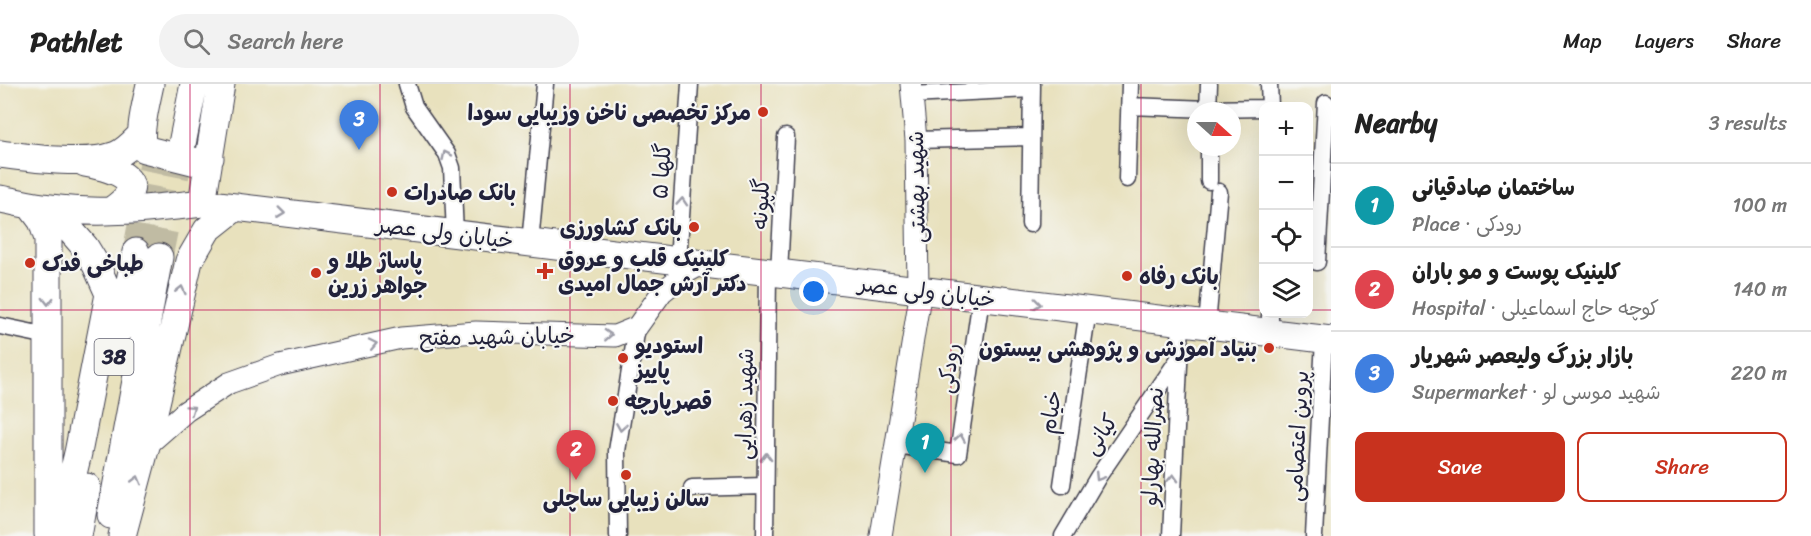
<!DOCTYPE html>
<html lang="en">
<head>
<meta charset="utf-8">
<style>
	:root { --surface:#fff; --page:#f2f2f2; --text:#222; --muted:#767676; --line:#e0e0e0; --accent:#c8321e }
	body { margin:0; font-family:Sriracha,"Playpen Sans Arabic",sans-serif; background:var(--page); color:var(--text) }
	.controls { position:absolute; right:18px; top:18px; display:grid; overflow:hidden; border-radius:12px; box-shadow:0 6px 24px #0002 }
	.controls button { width:54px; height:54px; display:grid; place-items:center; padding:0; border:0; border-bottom:2px solid var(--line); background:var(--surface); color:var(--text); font:30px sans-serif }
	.compass { position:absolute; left:1187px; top:18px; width:54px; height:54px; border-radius:50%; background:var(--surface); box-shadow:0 6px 24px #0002; rotate:111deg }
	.you { position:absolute; left:814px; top:208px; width:21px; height:21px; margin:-15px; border:4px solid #fff; border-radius:50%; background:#1a73e8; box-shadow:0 0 0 9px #1a73e833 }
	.badge { display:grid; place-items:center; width:39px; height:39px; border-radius:50%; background:var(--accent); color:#fff; font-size:20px; font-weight:700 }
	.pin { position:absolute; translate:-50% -50px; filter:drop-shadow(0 2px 3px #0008) }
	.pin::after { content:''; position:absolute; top:32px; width:21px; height:18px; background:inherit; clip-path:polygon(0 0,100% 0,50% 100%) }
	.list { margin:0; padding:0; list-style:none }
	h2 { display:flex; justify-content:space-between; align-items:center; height:78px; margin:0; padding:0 24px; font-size:26px }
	h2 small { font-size:20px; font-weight:400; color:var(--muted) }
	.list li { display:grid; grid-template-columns:39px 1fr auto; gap:18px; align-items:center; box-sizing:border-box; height:84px; padding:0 24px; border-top:2px solid var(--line) }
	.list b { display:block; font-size:22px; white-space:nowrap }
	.list p { margin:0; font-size:20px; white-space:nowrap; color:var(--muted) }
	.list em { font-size:20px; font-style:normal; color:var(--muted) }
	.actions { display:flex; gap:12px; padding:18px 24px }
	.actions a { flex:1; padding:14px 0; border:2px solid var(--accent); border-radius:12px; text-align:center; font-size:21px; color:var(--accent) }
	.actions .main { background:var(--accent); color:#fff }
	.icon { flex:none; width:33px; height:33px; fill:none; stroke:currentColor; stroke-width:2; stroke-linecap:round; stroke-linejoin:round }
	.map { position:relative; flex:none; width:1331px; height:452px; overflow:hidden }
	header { display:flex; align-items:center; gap:36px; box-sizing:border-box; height:84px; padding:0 30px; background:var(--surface); border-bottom:2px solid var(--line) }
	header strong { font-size:28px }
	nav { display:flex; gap:33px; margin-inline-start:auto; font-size:21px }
	.search { width:420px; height:54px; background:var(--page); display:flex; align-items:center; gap:15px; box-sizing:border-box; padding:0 21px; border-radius:33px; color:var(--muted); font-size:22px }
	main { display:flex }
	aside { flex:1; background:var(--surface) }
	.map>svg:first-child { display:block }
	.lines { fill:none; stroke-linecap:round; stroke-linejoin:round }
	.primary-tunnel { stroke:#c0bba3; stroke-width:27; stroke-dasharray:27 14; stroke-linecap:butt }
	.minor-casing { stroke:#403f4e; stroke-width:19 }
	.tertiary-casing { stroke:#403f4e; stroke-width:23 }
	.primary-casing { stroke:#403f4e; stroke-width:29 }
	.minor { stroke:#fff; stroke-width:16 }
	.tertiary { stroke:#fff; stroke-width:21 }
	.primary { stroke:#fff; stroke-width:27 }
	.oneway { stroke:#9c9ca7 }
	.grid { fill:none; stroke:#c2185b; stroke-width:1.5; stroke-opacity:0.55 }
	.poi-dot { fill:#c8321e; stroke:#f6f6f2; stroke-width:2 }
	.labels { text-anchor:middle; stroke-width:4.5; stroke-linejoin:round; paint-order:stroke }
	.shield { fill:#f6f6f2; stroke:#626272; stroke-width:1.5 }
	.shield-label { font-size:21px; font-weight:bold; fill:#22223b }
	.poi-label { font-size:22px; font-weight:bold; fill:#22223b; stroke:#f6f6f2; text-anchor:start }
	.street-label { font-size:22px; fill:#22223b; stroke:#f6f6f2 }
</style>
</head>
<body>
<header>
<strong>Pathlet</strong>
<div class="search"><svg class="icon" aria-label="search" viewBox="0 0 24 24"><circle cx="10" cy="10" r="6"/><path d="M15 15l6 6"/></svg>Search here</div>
<nav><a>Map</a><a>Layers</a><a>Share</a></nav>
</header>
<main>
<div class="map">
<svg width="1331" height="452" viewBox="0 0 1331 452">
	<rect width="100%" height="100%" fill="#f6f6f2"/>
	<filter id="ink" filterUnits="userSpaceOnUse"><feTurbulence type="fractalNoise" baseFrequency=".0167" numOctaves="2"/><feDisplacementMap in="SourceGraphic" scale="12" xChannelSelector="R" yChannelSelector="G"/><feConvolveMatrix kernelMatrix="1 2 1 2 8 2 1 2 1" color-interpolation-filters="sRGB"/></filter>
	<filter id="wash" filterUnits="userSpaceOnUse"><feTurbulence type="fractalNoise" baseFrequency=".008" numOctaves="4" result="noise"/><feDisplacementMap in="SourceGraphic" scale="24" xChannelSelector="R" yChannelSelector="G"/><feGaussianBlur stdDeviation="1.35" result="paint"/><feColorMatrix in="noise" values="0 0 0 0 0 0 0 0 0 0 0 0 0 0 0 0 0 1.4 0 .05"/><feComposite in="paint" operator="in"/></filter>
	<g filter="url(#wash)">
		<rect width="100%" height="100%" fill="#e8e1bd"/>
	</g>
	<g filter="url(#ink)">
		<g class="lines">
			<path class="primary-tunnel" d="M136,168L157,58
				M159,173L182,60"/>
			<defs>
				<path id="minor" d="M407,0L414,23L447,70L452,84L455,150
					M1269,0L1270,22
					M911,11L1032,5
					M1130,22L1208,25L1264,24
					M1208,27L1209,0
					M916,56L1031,53
					M1209,63V97
					M1127,95L1130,0
					M1030,140L1032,0
					M530,159L545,0
					M678,177L690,0
					M1317,178L1326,19
					M779,189L786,53
					M1207,241L1219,108
					M0,242L48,252
					M1270,249V230
					M896,361L958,370L981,214
					M1062,401L1088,226
					M692,404L765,402
					M618,452L617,367L637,243
					M765,452L768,188
					M1063,452L1098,393L1178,276
					M1171,452L1181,238
					M1314,452L1324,255"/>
				<path id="tertiary" d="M911,0L916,56L918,206
					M146,362L186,327L229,299L280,281L401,254L476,248L615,252L637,243L662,208L687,188L702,180
					M881,452L921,206"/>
				<path id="primary" d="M150,0C147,16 137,51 144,65L192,77L200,78L210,74
					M182,60L194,0
					M0,70C31,74 87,82 116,71C126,67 134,58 141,51
					M85,79C116,85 154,97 112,126
					M0,115C17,118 33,122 50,124C100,131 152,125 202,119L1331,256
					M202,119L221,0
					M30,121L42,137L48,155V451
					M51,124L85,163L96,181L109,210L78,369L58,452
					M120,245L136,168
					M111,431L159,173
					M78,452L87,403
					M122,452L146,362L189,177L207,146L236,123"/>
			</defs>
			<use href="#minor" class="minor-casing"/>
			<use href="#tertiary" class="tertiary-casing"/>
			<use href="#primary" class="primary-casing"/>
			<use href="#minor" class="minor"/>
			<use href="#tertiary" class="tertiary"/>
			<use href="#primary" class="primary"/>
		</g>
		<defs><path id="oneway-chevron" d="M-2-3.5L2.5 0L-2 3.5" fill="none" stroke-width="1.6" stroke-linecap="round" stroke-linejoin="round" transform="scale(1.5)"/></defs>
		<g class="oneway">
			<use href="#oneway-chevron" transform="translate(446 71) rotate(-116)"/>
			<use href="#oneway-chevron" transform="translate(682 118) rotate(-86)"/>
			<use href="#oneway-chevron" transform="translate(281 129) rotate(7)"/>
			<use href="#oneway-chevron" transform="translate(181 206) rotate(-77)"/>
			<use href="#oneway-chevron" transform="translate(48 217) rotate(90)"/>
			<use href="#oneway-chevron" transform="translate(1037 220) rotate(7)"/>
			<use href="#oneway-chevron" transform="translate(608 251) rotate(-3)"/>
			<use href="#oneway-chevron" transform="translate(373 260) rotate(-12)"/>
			<use href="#oneway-chevron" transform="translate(191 325) rotate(-35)"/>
			<use href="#oneway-chevron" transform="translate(621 343) rotate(99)"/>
			<use href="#oneway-chevron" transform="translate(960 354) rotate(-81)"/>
			<use href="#oneway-chevron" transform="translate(766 373) rotate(-89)"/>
			<use href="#oneway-chevron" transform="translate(1099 393) rotate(122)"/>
			<use href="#oneway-chevron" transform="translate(1173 394) rotate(-87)"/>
			<use href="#oneway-chevron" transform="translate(137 396) rotate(-75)"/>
		</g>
	</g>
	<path class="grid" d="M190,0V452M380,0V452M570,0V452M761,0V452M951,0V452M1141,0V452M0,226H1264M1308,226H1331"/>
	<g class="poi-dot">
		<circle cx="763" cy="28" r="6"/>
		<circle cx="392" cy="108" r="6"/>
		<circle cx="694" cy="143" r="6"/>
		<circle cx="30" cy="179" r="6"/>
		<path d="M542 178h6v6h6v6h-6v6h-6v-6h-6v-6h6z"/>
		<circle cx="316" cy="189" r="6"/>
		<circle cx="1127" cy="192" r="6"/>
		<circle cx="1269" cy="264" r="6"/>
		<circle cx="623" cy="274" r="6"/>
		<circle cx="613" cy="317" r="6"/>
		<circle cx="626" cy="391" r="6"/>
	</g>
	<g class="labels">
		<rect class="shield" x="94.5" y="255" width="39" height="36" rx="4.5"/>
		<g class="shield-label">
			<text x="114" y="280">38</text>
		</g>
		<g class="poi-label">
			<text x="751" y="36" text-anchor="end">مرکز تخصصی ناخن وزیبایی سودا</text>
			<text x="404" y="116">بانک صادرات</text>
			<text x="682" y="151" text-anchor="end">بانک کشاورزی</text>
			<text x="558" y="182">کلینیک قلب و عروق<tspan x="558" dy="25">دکتر آرش جمال امیدی</tspan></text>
			<text x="328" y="184">پاساژ طلا و<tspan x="328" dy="25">جواهر زرین</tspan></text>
			<text x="42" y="187">طباخی فدک</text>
			<text x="1139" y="200">بانک رفاه</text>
			<text x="635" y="269">استودیو<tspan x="635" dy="25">پاییز</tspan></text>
			<text x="1257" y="272" text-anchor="end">بنیاد آموزشی و پژوهشی بیستون</text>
			<text x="625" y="325">قصرپارچه</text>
			<text x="626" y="422" text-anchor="middle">سالن زیبایی ساچلی</text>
		</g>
		<g class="street-label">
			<text transform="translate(661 87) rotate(-86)" y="8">گلها ۵</text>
			<text transform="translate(916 103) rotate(-91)" y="8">شهید بهشتی</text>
			<text transform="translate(760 120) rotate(-87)" y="8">گلپونه</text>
			<text transform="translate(445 148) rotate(7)" y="8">خیابان ولی عصر</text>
			<text transform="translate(927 207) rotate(7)" y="8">خیابان ولی عصر</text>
			<text transform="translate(497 252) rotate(-1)" y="8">خیابان شهید مفتح</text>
			<text transform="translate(948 284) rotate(-81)" y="8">رودکی</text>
			<text transform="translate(744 320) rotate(-89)" y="8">شهید زهرایی</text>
			<text transform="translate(1050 328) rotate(-81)" y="8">خیام</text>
			<text transform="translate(1100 350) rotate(-56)" y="8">کیانی</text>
			<text transform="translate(1297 352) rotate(-87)" y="8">پروین اعتصامی</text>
			<text transform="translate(1152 362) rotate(-87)" y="8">نصرالله بهارلو</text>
		</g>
	</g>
</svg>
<div class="controls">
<button>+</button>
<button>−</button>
<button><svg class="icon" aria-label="locate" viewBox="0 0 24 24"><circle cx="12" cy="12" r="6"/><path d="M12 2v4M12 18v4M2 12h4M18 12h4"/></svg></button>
<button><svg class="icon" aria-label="layers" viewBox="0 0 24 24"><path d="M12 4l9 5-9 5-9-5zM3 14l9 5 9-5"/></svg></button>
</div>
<svg class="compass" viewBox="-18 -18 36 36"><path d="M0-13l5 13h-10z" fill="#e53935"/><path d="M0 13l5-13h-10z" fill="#767676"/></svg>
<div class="you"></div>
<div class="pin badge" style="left:925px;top:389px;background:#0f9aa8">1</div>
<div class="pin badge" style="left:576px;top:396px;background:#e0444e">2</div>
<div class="pin badge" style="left:359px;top:66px;background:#3f7fe0">3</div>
</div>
<aside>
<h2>Nearby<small>3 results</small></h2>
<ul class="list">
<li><span class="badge" style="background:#0f9aa8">1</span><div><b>ساختمان صادقیانی</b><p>Place · رودکی</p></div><em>100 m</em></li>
<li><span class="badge" style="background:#e0444e">2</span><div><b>کلینیک پوست و مو باران</b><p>Hospital · کوچه حاج اسماعیلی</p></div><em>140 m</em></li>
<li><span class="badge" style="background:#3f7fe0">3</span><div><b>بازار بزرگ ولیعصر شهریار</b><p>Supermarket · شهید موسی لو</p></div><em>220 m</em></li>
</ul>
<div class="actions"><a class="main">Save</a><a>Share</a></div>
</aside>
</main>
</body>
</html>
